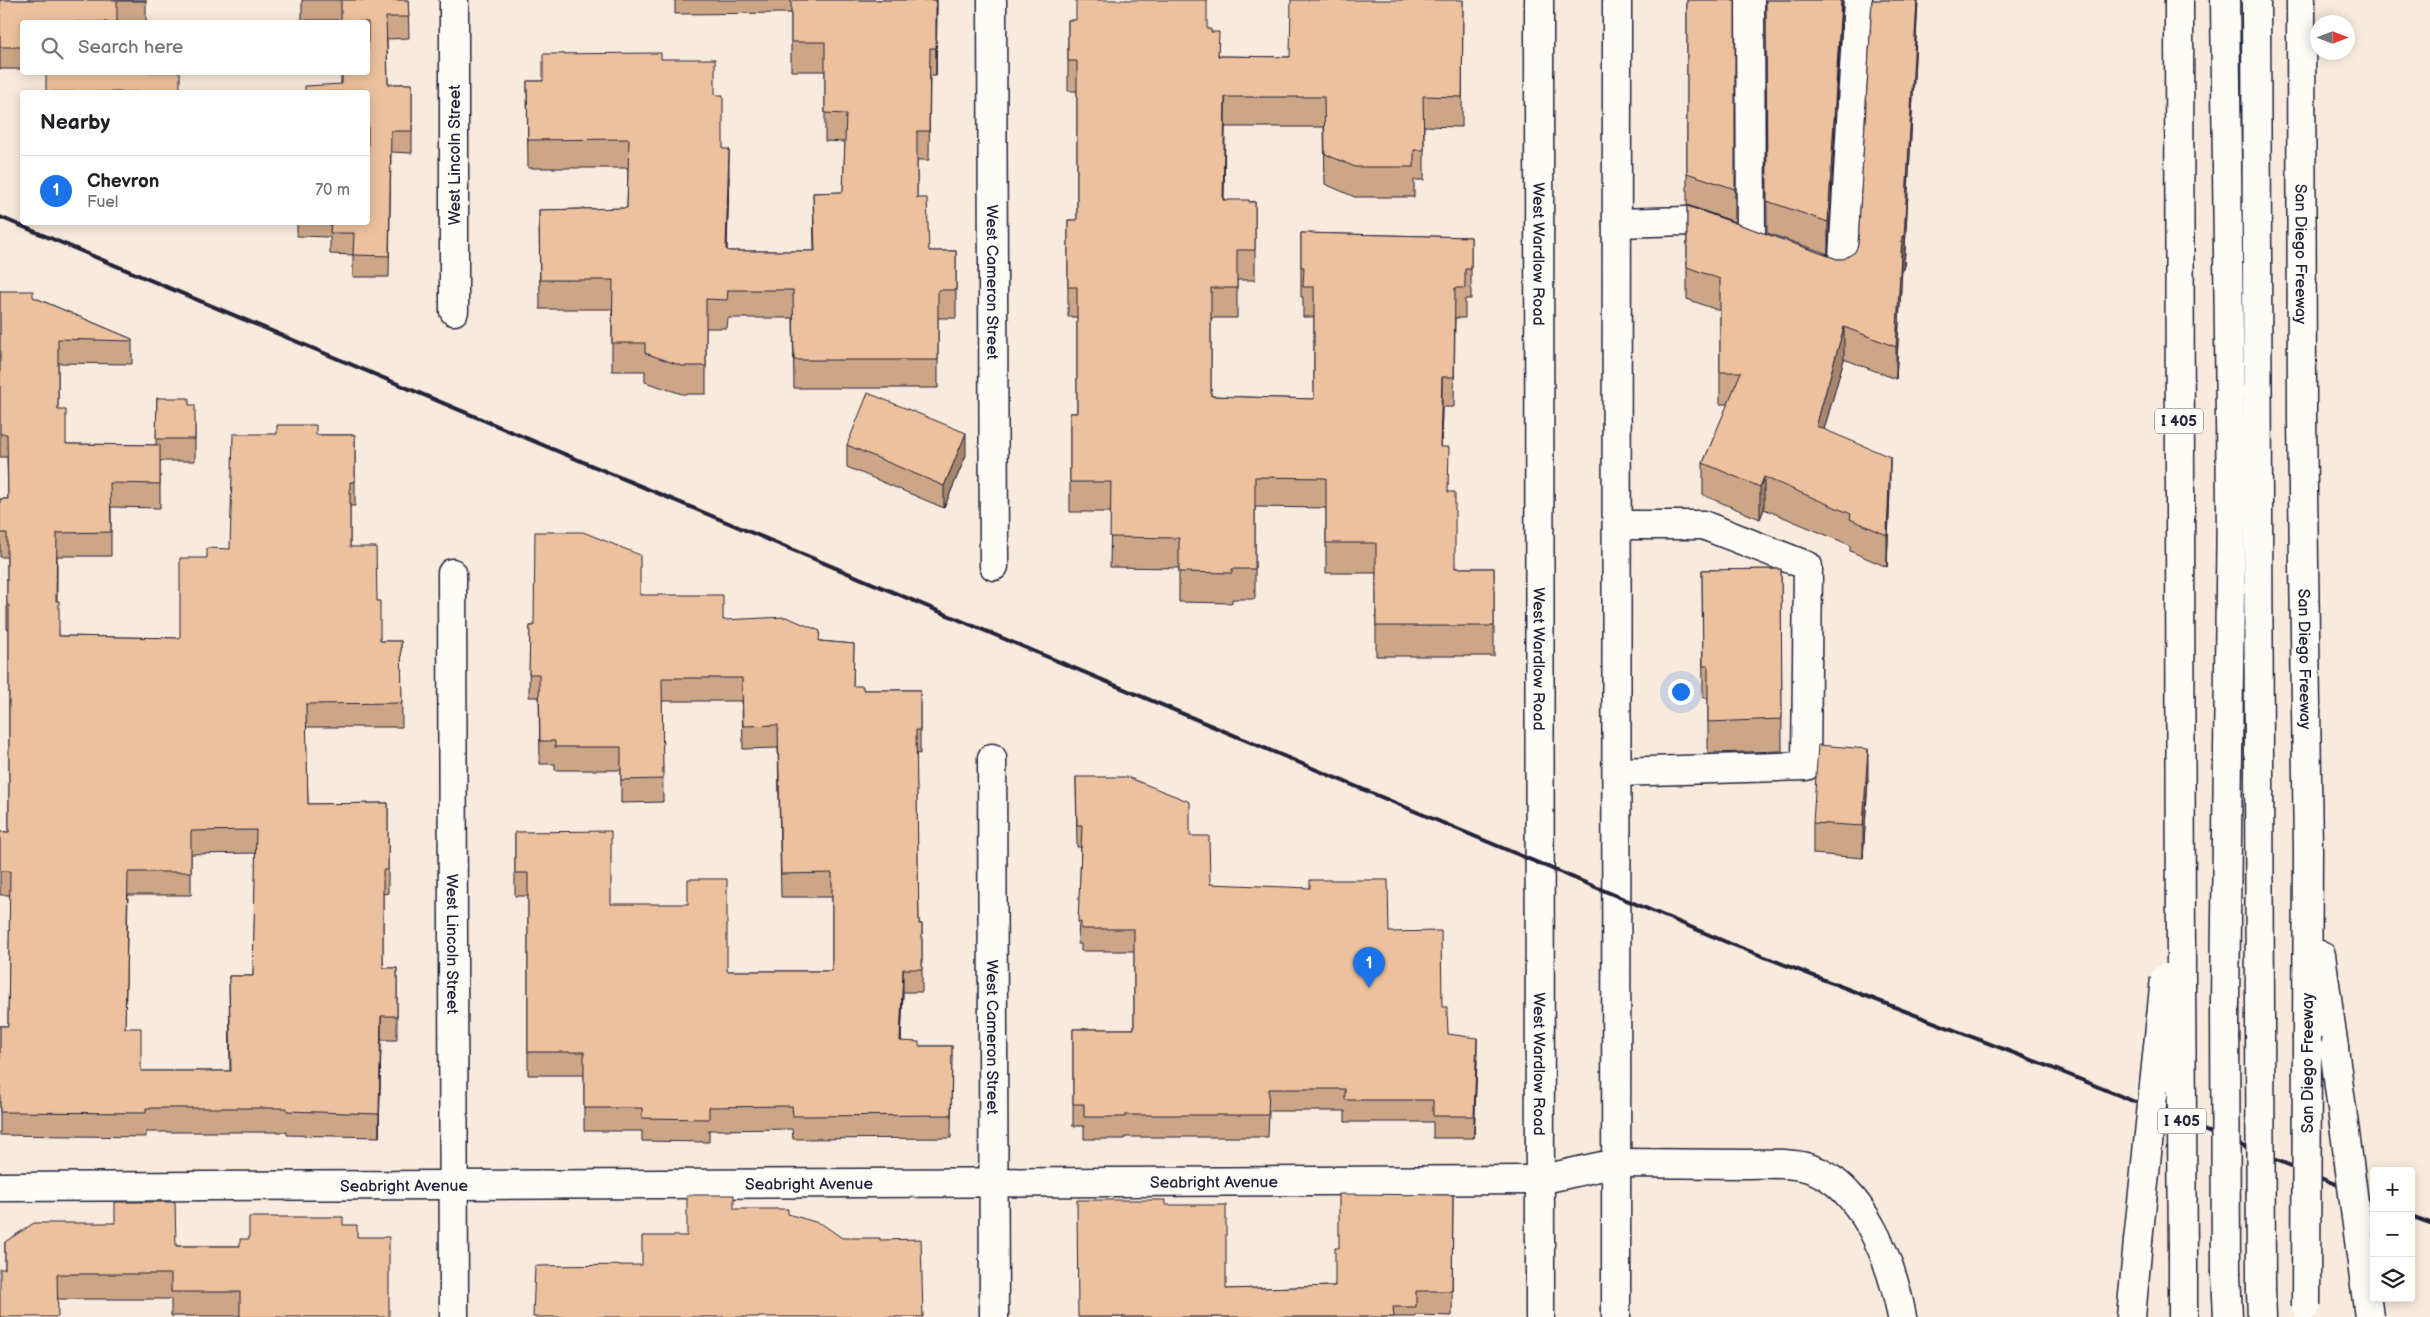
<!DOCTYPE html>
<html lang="en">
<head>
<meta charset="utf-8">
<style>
	:root { --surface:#fff; --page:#f6f6f6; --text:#202124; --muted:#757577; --line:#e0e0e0; --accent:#1a73e8 }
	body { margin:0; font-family:"Balsamiq Sans",sans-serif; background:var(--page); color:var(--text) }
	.controls { position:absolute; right:15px; bottom:15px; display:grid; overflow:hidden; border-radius:5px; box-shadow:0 2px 12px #0003 }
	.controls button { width:45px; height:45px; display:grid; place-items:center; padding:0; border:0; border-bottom:1px solid var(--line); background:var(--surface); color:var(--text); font:25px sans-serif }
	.compass { position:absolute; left:2310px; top:15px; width:45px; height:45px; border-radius:50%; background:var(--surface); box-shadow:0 2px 12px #0003; rotate:90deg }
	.you { position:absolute; left:1680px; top:691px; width:18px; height:18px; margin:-12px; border:4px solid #fff; border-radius:50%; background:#1a73e8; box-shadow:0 0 0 8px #1a73e833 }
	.badge { display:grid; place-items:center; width:32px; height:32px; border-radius:50%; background:var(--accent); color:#fff; font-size:16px; font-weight:700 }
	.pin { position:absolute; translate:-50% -41px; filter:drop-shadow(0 1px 2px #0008) }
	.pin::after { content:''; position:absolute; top:26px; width:18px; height:15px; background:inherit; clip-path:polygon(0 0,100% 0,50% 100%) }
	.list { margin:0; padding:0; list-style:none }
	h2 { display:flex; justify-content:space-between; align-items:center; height:65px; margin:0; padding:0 20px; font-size:21px }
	h2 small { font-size:16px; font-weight:400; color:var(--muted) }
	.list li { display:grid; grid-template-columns:32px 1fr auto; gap:15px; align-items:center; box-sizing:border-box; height:70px; padding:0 20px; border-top:1px solid var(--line) }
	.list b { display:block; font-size:19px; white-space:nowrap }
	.list p { margin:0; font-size:16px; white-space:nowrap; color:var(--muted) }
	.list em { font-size:16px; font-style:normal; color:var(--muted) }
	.icon { flex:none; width:28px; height:28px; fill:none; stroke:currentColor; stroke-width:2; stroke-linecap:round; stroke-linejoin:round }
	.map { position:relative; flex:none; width:2430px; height:1317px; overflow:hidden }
	.search { position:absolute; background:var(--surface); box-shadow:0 2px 12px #0003; left:20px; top:20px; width:350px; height:55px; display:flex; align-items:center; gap:12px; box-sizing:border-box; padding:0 18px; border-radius:5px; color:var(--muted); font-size:19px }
	.panel { position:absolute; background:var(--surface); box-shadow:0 2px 12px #0003; left:20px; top:90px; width:350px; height:135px; border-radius:5px }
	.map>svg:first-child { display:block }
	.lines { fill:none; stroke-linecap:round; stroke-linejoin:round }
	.minor-casing { stroke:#22223b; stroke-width:31 }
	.major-casing { stroke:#22223b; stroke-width:31 }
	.highway-casing { stroke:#22223b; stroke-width:31 }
	.minor { stroke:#fdfcf7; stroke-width:28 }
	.major { stroke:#fdfcf7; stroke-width:28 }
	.highway { stroke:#fdfcf7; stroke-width:28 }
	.rail { stroke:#22223b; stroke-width:4 }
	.highway-bridge-casing { stroke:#22223b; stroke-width:31; stroke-linecap:butt }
	.highway-bridge { stroke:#fdfcf7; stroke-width:28 }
	.wall { fill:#cca687; stroke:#22223b; fill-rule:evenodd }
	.shaded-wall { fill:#a6876e; stroke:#22223b }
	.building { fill:#edc19d; stroke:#22223b; fill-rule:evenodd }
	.labels { text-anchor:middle; stroke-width:4.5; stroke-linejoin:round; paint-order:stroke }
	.shield { fill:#fdfcf7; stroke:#646373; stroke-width:1 }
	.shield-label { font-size:15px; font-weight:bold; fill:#22223b }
	.street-label { font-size:16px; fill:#22223b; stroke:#fdfcf7 }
</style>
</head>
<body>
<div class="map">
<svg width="2430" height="1317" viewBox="0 0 2430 1317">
	<rect width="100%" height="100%" fill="#f8eadc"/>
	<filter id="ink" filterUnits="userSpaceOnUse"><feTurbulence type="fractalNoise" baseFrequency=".02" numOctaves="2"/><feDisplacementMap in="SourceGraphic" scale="10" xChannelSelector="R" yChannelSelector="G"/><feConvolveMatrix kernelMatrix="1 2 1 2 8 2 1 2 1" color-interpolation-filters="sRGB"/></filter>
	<g filter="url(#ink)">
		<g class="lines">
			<defs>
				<g id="minor">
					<path d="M454,0V311"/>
					<path id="s1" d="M992,0L994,566"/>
					<path d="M1750,0L1751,244"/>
					<path d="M1617,223L1687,221L1723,234"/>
					<path d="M1823,269L1842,276L1858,0"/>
					<path d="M1617,525H1703L1808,566L1806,766L1617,772"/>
					<path id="s2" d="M452,573L454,1317"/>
					<path id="s3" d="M992,758L994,1317"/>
					<path id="s4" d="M0,1187L1539,1180L1616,1163"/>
				</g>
				<g id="major">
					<path id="s5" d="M1539,0L1540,1317"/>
					<path d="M1616,1317L1617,0"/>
				</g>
				<g id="highway">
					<path d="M2179,0L2181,984"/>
					<path d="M2256,0L2260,1018"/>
					<path id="s6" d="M2301,0L2302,419L2308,850L2307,1037"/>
					<path d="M2321,955L2334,1048"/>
					<path d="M2225,1002L2231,504L2225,0"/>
					<path d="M1616,1163C1659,1163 1702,1164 1745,1164C1765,1164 1790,1162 1809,1168C1864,1185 1893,1267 1902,1317"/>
					<path d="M2183,1258V1317"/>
					<path d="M2226,1274L2228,1317"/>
					<path d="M2261,1290L2262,1317"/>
					<path d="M2131,1317L2138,1241"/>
				</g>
			</defs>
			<use href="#minor" class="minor-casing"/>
			<use href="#major" class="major-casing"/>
			<use href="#highway" class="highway-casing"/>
			<use href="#minor" class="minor"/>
			<use href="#major" class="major"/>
			<use href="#highway" class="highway"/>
			<path class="rail" d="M0,217L1731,944L2045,1065L2374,1200
				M2411,1216L2430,1223"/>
			<defs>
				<path id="highway-bridge" d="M2181,984L2183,1258
					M2225,1002L2226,1274
					M2260,1018L2261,1290
					M2334,1048L2369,1317
					M2138,1241L2165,978
					M2306,1306L2307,1037"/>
			</defs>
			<use href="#highway-bridge" class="highway-bridge-casing"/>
			<use href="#highway-bridge" class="highway-bridge"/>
		</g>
		<path class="wall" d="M0,0H146V22H22V69H0Z
			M302,0H408L409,38L387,39L388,84H412V153L391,152L389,277H353V255L330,254V237L297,236V222H368L341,84V20H302Z
			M675,0H937L936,76H930L929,160H917V198L929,251H956V318H938V388H794L793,318H728L727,328H706V394H682L645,382V371H612V309H540L539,210L627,208L628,168H528L527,81H543L661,59L715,95L723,149L729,177L727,249L729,251H814L813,193L843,192L845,142L825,141V71H791V13L675,14Z
			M1463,0L1462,127L1424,126V180H1414V197H1355L1325,184L1324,127H1225L1224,200L1255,202V280H1237V318H1211V396L1314,399V317H1303V297H1301V233L1471,237V299H1465V318H1455L1454,407H1442L1441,447L1448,492L1455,568H1494V656H1376V573H1326V508L1255,507V599H1232V603L1179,602V568L1110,567L1111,512H1070V413H1077V317H1068V220H1077V91H1068V20L1207,29L1211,32L1219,56L1290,57Z
			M1687,0H1734L1735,222L1687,205Z
			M1766,0H1842L1828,254L1767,233Z
			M1872,0H1918L1904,269L1902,268L1896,379L1844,359L1824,429L1890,489L1887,567L1850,551V545L1764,509L1760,519L1703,495V463L1728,404H1720V311L1687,299V206L1837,259H1844L1855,252L1858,245Z
			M0,291L33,297L132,339V364L58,363V410L66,444L156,445L157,398L189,405L195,427V461H160V508L111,507V556H57V601L59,636L180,638L207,558L230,549L316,435H355V506H350V547L377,601L380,641H401L402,727H306L308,804L388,803V893L383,894V968H397V1040H381L379,1137L287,1135V1132H146V1137L0,1135V1026H8L10,895H0V832H9V629H7V557H0V499H8L7,457H0ZM256,853L253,976H229L230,1071H141L125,1028L128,895H191V854Z
			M847,445L966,455L944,508L847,467Z
			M1781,569L1782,751L1708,753V698H1703L1702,570Z
			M640,595L723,620L820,641L854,644L853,686L863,690H920V754L916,753L919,924H922V992H903L901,1041L919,1046H952L951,1138L793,1139L792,1129L709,1130V1142L642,1141V1131H584V1075H528V896H515V832L611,904L727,971H832V897H781L778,748L743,749L742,701H662L663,802L621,803V770H555V764H540L539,697H529L530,626H534Z
			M1076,777L1190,836L1210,884L1389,932L1442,1007L1448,1034L1477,1060L1474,1138H1433V1122H1345V1111H1269L1268,1137H1125V1139H1084V1126H1073V1029H1134V951H1081V944H1078L1081,847H1077Z
			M1868,780L1863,858L1813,854V823Z
			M1453,1195L1452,1316L1416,1315V1317H1078L1165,1205L1226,1289L1335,1286L1339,1248Z
			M343,1217L240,1316H171V1299H58L5,1269V1242L176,1246H240L249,1239Z"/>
		<path class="shaded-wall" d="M936,0H937L936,76Z
			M1841,0H1842L1828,254V222Z
			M1917,0H1918L1904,269V237Z
			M1225,97V127L1223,230V200Z
			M729,149V177L726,277V249Z
			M1902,236V268L1896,379V347Z
			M1844,327V359L1816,458V426Z
			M1442,377V407L1440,477V447Z
			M966,433V455L944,508V486Z
			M1890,457V489L1887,567V535Z
			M1764,477V509L1760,519V487Z
			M1868,749V780L1863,858V826Z
			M903,969V992L900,1064V1041Z
			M381,1016V1040L379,1137V1114Z
			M1477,1038V1060L1474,1138V1116Z"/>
		<path class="building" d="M0,0H146V1H117V22H22V47H0Z
			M341,0H408L409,17H386L388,84H412V131H391L389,256L353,255L354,233H330L331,222H368V92H305V86L342,84V72H368V22H341Z
			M791,0H936V48H930L929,131H917V198H927L929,251H956V290H938V360H794L793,290H728L727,300L706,299V366H682L645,353V343H612L613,280H540L539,210L627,208L629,139L528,140L527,81H543V54L661,53V59H715V95H723V149H729L726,249L729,251H815L813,193L843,192L846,114L825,113V42H791Z
			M1076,0H1207V29H1211V32H1219L1218,56L1290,57L1291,0H1463L1462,97L1423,96L1424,150H1414V167H1355L1325,154L1324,97H1225L1223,200H1249V202H1255V250H1237V288H1211V396L1314,399V287H1303L1304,267H1301V233L1471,237V269H1465V288H1455L1454,377H1442L1440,447H1449L1448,492H1455V568H1494V626H1376V543H1326V478L1255,477V569H1232V573L1179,572V538L1110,537L1111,482H1070V413H1077V287H1068V220H1077V61H1068V20H1076Z
			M1687,0H1735V189L1687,173Z
			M1766,0H1841L1828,222L1767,201Z
			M1872,0H1917L1904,237L1902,236L1896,347L1844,327L1816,426L1890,457L1887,535L1850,519L1851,514L1764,477L1760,487L1703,463L1741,372H1720V279L1687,267V206L1837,259H1844L1855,252L1858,245Z
			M46,72H180V92H46Z
			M0,291H33V297L132,339V341L58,339V410H66V444L160,445V484L110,483L111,532L57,533L56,601H59V636L180,638V558H207V548L230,549L233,434H277V425H316V435H355V482H350V547H376L377,601H380V641H401L402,703L306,704L308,804L388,803V870H383V968H397V1016H381L379,1114L287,1111V1108H146V1113L0,1112V1026H8L10,871H0V832H9V605H7V533H0V499H8L7,434H0ZM256,830L253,976H229L231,1071H141V1028H125L128,872H191V831Z
			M868,393L966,433L944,486L847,445Z
			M157,398H189V405H195V439H156Z
			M535,532H583L640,555V595H723V620L786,617L820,631L819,641L854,644L853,686H863V690H920V730H916L919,924H922V969H903L900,1041L919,1042V1046H952L951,1115L793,1116L792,1106L709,1107V1119L642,1118V1108H584V1052H528V873H515V832L611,831V904H688V879H727V971H832V873L781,874L778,725L743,726L742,678H662L663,779L621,780V747H555V741H540L539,674H529L530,626H534Z
			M1781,569L1782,719L1708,722V666H1703L1702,570Z
			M1818,745L1868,749L1863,826L1813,823Z
			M1076,777H1127L1190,802V836H1209L1210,884L1310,888V880H1388L1389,932L1441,931L1442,1007H1447L1448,1034L1477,1038L1474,1116H1433V1100H1345V1089H1269L1268,1115H1125V1117H1084V1104H1073V1029H1134V929H1081V922H1078L1082,825H1077Z
			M1339,1194L1453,1195L1452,1291H1416V1307H1393L1394,1317H1078L1077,1200H1165V1205H1226V1289L1335,1286V1248H1339Z
			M687,1195H734V1209H788V1214L822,1224L842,1238H880V1240L921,1239L923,1317H533L535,1266L642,1265V1236H687Z
			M115,1202H175L176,1246H240V1239H249V1217H343V1225H357V1237H389V1317H240V1292H171V1274H57L58,1317H0V1269H5V1242L34,1223H115Z"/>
	</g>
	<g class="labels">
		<g class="shield">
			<rect x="2155" y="408.5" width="48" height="25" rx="4"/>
			<rect x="2158" y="1108.5" width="48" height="25" rx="4"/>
		</g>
		<g class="shield-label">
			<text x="2179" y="426">I 405</text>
			<text x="2182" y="1126">I 405</text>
		</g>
		<g class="street-label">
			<text transform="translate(454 155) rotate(-90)" y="6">West Lincoln Street</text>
			<text dy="6" stroke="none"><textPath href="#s5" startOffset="254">West Wardlow Road</textPath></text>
			<text dy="6" stroke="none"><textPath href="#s6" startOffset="254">San Diego Freeway</textPath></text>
			<text dy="6" stroke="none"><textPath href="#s1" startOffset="282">West Cameron Street</textPath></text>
			<text dy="6" stroke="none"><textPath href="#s6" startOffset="659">San Diego Freeway</textPath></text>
			<text dy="6" stroke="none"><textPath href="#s5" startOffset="659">West Wardlow Road</textPath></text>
			<text dy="6" stroke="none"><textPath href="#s2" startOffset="371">West Lincoln Street</textPath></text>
			<text dy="6" stroke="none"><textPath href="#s3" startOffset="279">West Cameron Street</textPath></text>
			<text transform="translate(2307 1063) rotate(-90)" y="6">San Diego Freeway</text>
			<text dy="6" stroke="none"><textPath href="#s5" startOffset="1064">West Wardlow Road</textPath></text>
			<text dy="6" stroke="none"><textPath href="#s4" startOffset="1214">Seabright Avenue</textPath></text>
			<text dy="6" stroke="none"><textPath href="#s4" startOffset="809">Seabright Avenue</textPath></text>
			<text dy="6" stroke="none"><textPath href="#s4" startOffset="404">Seabright Avenue</textPath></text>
		</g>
	</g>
</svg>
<div class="controls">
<button>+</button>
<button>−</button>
<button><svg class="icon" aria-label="layers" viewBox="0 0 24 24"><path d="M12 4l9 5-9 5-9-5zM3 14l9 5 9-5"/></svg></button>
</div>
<svg class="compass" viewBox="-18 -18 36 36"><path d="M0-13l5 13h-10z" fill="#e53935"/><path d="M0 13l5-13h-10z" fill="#757577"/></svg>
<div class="you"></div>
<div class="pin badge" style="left:1369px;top:988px">1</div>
<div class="search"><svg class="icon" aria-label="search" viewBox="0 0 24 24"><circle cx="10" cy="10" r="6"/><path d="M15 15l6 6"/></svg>Search here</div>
<section class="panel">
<h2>Nearby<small></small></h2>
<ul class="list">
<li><span class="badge">1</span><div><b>Chevron</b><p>Fuel</p></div><em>70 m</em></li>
</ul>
</section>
</div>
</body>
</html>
